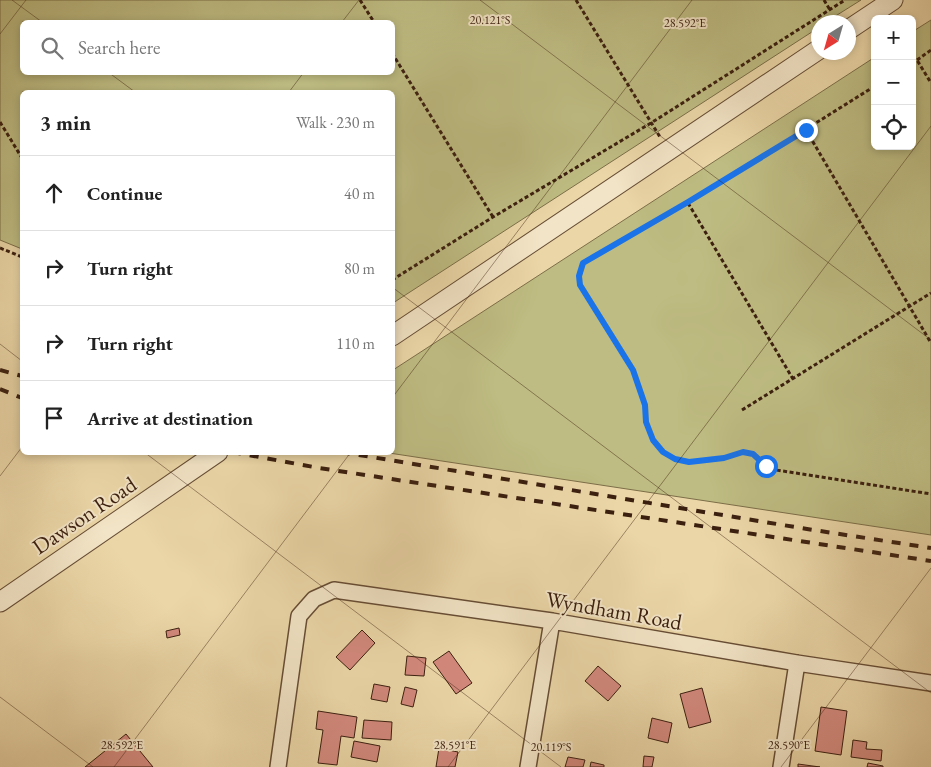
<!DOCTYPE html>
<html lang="en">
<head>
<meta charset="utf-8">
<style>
	:root { --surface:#fff; --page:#f2f2f2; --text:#222; --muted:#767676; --line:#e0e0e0 }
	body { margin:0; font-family:"EB Garamond",serif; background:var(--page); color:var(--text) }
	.controls { position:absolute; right:15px; top:15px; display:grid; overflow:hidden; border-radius:8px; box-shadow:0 2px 8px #0003 }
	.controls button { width:45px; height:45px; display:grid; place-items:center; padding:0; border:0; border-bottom:1px solid var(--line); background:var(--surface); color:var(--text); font:25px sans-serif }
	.compass { position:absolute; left:811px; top:15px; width:45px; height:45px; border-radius:50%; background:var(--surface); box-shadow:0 2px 8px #0003; rotate:217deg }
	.stop { position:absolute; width:15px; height:15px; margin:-11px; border:4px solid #1a73e8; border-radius:50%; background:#fff }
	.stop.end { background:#1a73e8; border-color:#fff; box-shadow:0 1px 5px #0008 }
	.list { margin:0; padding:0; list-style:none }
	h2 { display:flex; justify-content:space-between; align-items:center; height:65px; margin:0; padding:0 20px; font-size:21px }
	h2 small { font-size:16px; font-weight:400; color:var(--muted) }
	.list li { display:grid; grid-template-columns:32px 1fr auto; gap:15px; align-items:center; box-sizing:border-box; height:75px; padding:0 20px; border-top:1px solid var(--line) }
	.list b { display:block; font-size:19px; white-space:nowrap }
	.list em { font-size:16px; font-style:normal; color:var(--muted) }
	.icon { flex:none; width:28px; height:28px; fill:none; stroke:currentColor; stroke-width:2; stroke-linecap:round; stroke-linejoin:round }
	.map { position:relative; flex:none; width:931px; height:767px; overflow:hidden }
	.search { position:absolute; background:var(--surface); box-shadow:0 2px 8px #0003; left:20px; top:20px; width:375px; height:55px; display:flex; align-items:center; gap:12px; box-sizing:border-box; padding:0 18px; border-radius:8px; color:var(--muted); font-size:19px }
	.panel { position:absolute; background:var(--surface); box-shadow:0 2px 8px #0003; left:20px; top:90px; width:375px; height:365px; border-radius:8px }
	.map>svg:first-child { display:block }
	.green { fill:#bebc82; stroke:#7c6e48; fill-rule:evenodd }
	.building { fill:#d3897d; stroke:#3b1f0f }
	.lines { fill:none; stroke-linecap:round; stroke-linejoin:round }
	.minor-casing { stroke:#674d35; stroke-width:18 }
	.tertiary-casing { stroke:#674d35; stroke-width:21 }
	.path { stroke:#3b1f0f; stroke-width:3; stroke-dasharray:4 2.5; stroke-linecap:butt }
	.minor { stroke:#f2e4c6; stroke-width:15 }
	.tertiary { stroke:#f2e4c6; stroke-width:19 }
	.rail { stroke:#3b1f0f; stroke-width:4; stroke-dasharray:9 9; stroke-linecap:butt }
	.route { stroke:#1a73e8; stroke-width:6 }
	.ticks { fill:none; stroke:#3b1f0f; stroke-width:1; stroke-opacity:0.45 }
	.labels { text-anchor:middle; stroke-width:4; stroke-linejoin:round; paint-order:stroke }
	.street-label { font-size:22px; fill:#3b1f0f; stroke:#f2e4c6 }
	.ticks-label { font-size:12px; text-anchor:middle; fill:#3b1f0f; stroke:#f2e4c6; stroke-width:4; stroke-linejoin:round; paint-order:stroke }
</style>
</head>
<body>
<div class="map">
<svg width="931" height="767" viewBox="0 0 931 767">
	<rect width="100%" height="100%" fill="#ebd6a7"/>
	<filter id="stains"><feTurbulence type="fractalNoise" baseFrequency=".004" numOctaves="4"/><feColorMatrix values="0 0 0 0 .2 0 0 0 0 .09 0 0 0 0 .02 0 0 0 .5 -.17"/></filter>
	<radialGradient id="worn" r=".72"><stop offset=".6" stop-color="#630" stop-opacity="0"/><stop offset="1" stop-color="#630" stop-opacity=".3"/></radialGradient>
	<path class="green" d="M0,0H861L826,22H818V28L393,303L392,92H22V249L0,240ZM22,22H392V72H22Z
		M931,20V535L389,453L392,452L393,370L875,57V146H912V32Z"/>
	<path class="building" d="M179,628L180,635L167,638L166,631Z
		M362,630L375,643L350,670L336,657Z
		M449,651L472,683L456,694L433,662Z
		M407,656L426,658L424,676L405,675Z
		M598,666L621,686L608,701L585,681Z
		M374,684L390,687L387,702L371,699Z
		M405,687L417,690L413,707L401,704Z
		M702,688L711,722L689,728L680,694Z
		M821,707L847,711L841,755L815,751Z
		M318,711L357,717L354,738L341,736L337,765L318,763L323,730L316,729Z
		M652,718L672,723L668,743L648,738Z
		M364,720L392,722L391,740L362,738Z
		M126,734L153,767H85Z
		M853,740L867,742L866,749L882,750L881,761L851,757Z
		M354,741L380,746L377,762L351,757Z
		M439,748L458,752L455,767H436Z
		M644,756L654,757L652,767H643Z
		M568,757L585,760L583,767H565Z
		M591,762L604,765V767H590Z
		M868,763L883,766V767H867Z
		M798,764L820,767H798Z"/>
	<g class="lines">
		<defs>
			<path id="minor" d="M278,767L299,616L314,599L334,590L552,621L797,663L931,683
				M528,767L552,621
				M781,767L797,663"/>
			<path id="tertiary" d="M848,30L893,0
				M392,336L818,50
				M0,602L218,452"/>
		</defs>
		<use href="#minor" class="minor-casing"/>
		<use href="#tertiary" class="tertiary-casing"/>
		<path class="path" d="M360,0L374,22
			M576,0L660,137
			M824,0L830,10
			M392,53L493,217
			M917,60L931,50
			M912,62L917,60L931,83
			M875,86L688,203L583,263L581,267L580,285L633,369L645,405L646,422L653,440L663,452L675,459L689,462L724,458L743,452L753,454L766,466L776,470L931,494
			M0,122L22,158
			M806,130L931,343
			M688,203L793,379
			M0,248L22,257
			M392,280L493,217L651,123L845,0
			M742,410L931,293"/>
		<use href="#minor" class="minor"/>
		<use href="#tertiary" class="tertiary"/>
		<path class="rail" d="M0,370L22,376
			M0,389L22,398
			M232,452L319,468L931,561
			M341,452L807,529L931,548"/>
	</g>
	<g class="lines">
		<path class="route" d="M766,466L753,454L743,452L724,458L689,462L675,459L663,452L653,440L646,422L645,405L633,370L580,285L579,276L583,263L688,202L806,130"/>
	</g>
	<path class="ticks" d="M12,0L42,22M480,0L931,340M342,22L359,0M0,34L26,0M108,72L135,92M289,92L304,72M392,287L931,693M0,344L22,361M392,398L692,0M144,452L561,767M0,476L22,447M0,697L93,767M114,767L351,452M448,767L931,126M781,767L931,568"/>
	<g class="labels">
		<g class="street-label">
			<text transform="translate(84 515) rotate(-34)" y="8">Dawson Road</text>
			<text transform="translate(614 610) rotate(10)" y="8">Wyndham Road</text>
		</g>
	</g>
	<g class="ticks-label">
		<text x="490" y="24">20.121°S</text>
		<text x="685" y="27">28.592°E</text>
		<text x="122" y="749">28.592°E</text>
		<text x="455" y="749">28.591°E</text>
		<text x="789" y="749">28.590°E</text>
		<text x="551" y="751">20.119°S</text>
	</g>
	<rect width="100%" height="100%" filter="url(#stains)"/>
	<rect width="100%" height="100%" fill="url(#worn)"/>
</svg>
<div class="controls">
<button>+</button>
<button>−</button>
<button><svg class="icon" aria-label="locate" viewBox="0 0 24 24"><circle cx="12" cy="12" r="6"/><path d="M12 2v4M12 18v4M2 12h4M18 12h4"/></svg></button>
</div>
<svg class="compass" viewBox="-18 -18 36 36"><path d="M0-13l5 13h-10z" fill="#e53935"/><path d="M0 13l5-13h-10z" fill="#767676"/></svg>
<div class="stop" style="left:766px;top:466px"></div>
<div class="stop end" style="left:806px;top:130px"></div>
<div class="search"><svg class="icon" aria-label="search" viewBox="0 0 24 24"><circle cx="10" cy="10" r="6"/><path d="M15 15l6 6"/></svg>Search here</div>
<section class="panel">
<h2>3 min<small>Walk · 230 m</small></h2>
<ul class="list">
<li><svg class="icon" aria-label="ahead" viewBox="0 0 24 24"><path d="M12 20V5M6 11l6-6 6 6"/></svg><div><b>Continue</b></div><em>40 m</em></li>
<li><svg class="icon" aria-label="right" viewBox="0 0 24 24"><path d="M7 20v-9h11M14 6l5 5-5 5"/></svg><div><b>Turn right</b></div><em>80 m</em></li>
<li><svg class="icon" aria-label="right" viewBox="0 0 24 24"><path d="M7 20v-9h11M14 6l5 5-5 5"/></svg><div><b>Turn right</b></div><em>110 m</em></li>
<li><svg class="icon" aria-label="arrive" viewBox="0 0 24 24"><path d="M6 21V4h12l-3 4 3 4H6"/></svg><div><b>Arrive at destination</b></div></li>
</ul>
</section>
</div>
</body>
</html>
